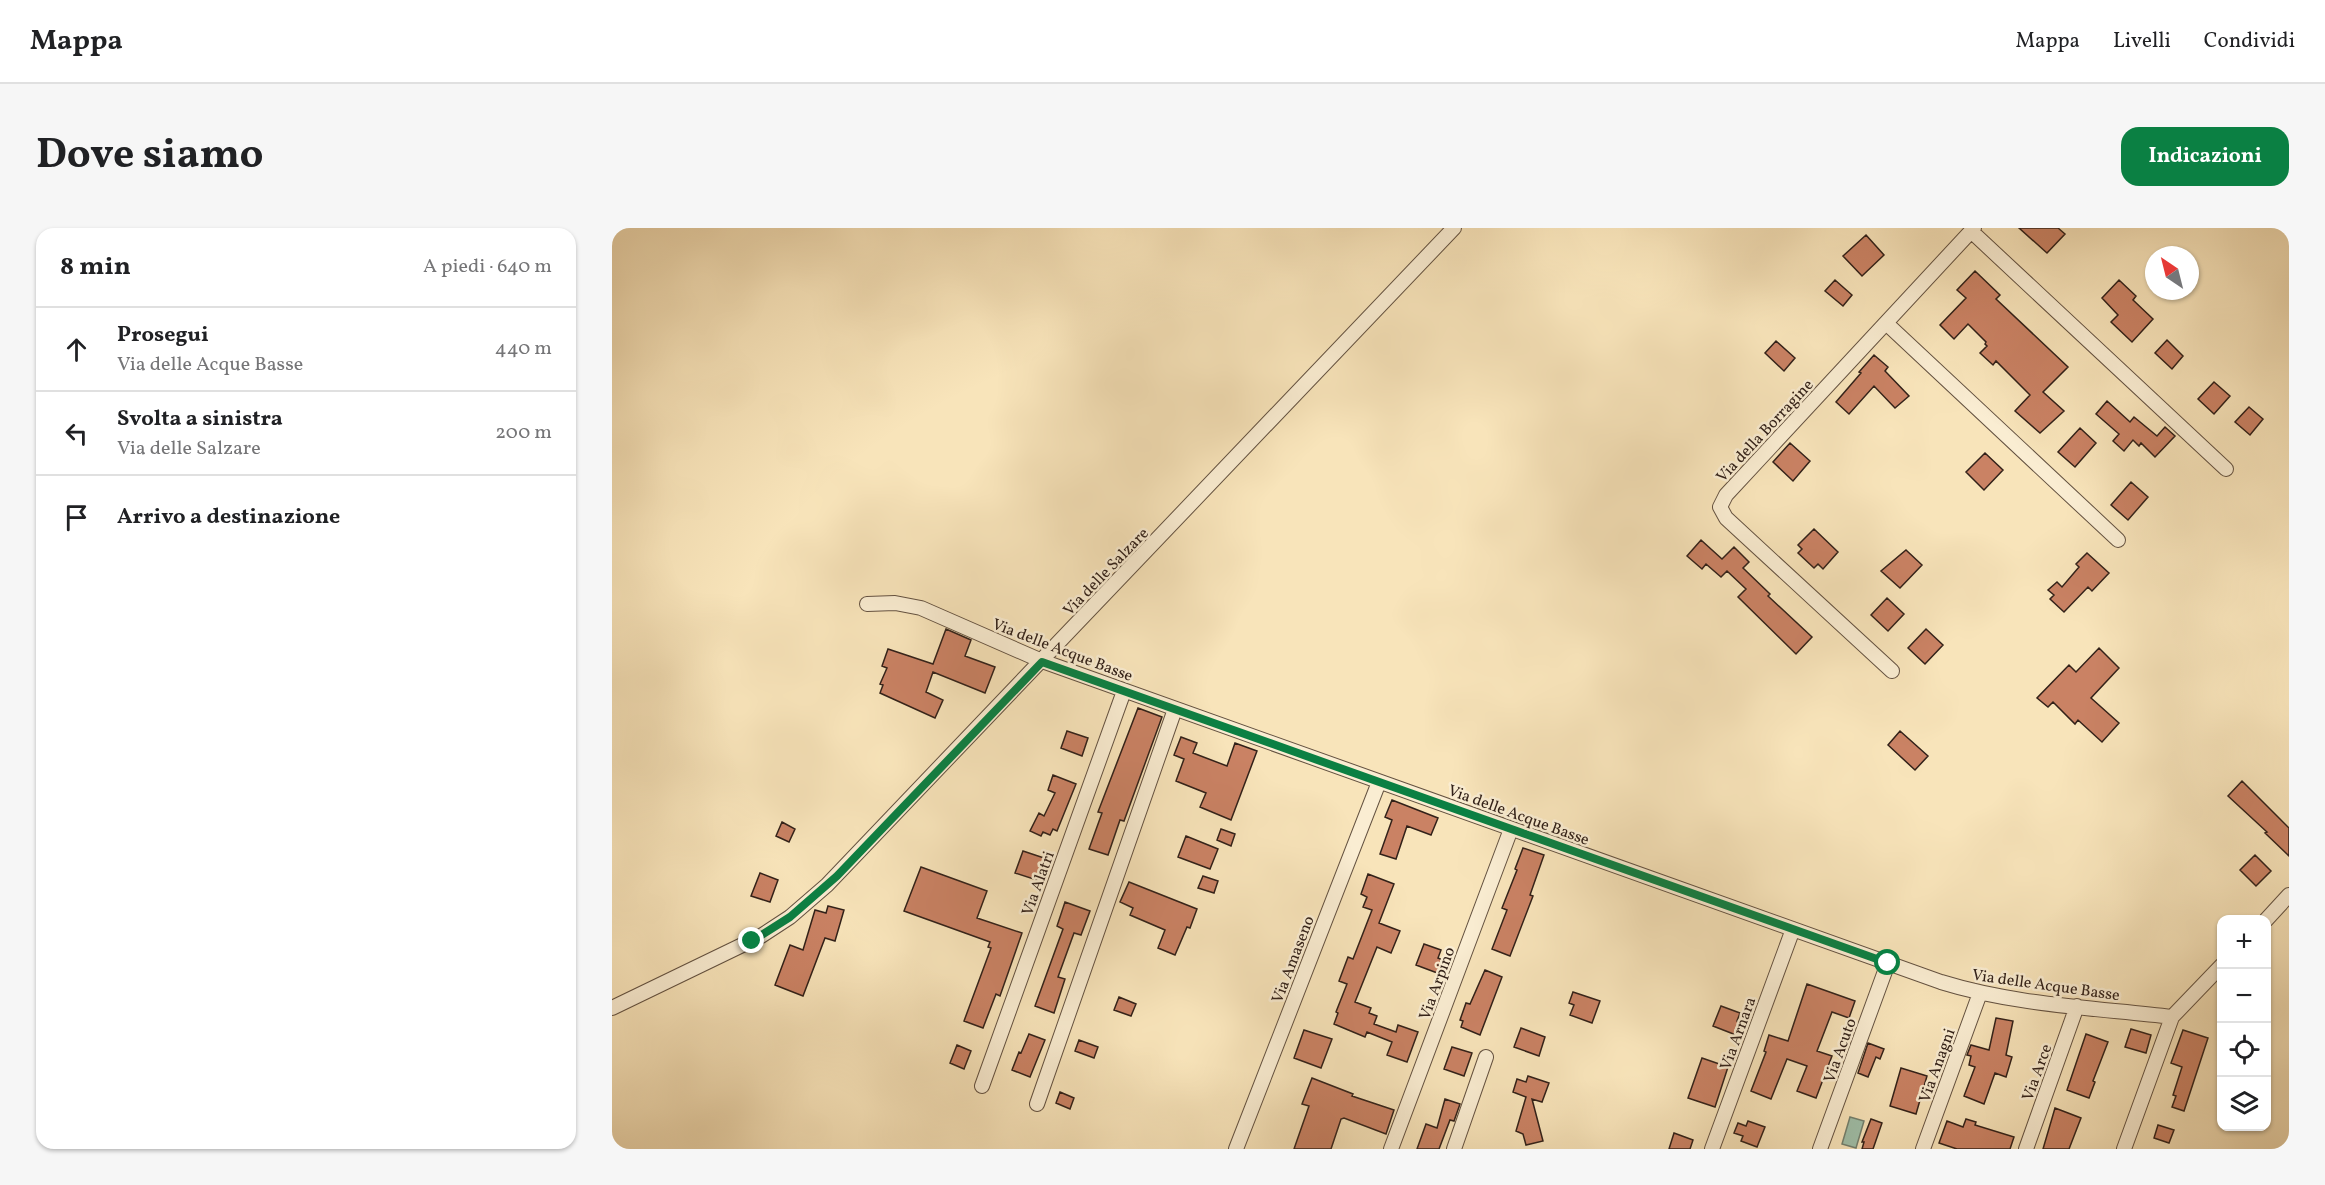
<!DOCTYPE html>
<html lang="it">
<head>
<meta charset="utf-8">
<style>
	:root { --surface:#fff; --page:#f6f6f6; --text:#202124; --muted:#757577; --line:#e0e0e0; --accent:#0b8043 }
	body { margin:0; font-family:Vollkorn,serif; background:var(--page); color:var(--text) }
	.controls { position:absolute; right:18px; bottom:18px; display:grid; overflow:hidden; border-radius:12px; box-shadow:0 2px 4px #0004 }
	.controls button { width:54px; height:54px; display:grid; place-items:center; padding:0; border:0; border-bottom:2px solid var(--line); background:var(--surface); color:var(--text); font:30px sans-serif }
	.compass { position:absolute; left:1533px; top:18px; width:54px; height:54px; border-radius:50%; background:var(--surface); box-shadow:0 2px 4px #0004; rotate:325deg }
	.stop { position:absolute; width:18px; height:18px; margin:-14px; border:4px solid #0b8043; border-radius:50%; background:#fff }
	.stop.end { background:#0b8043; border-color:#fff; box-shadow:0 2px 6px #0008 }
	.list { margin:0; padding:0; list-style:none }
	h2 { display:flex; justify-content:space-between; align-items:center; height:78px; margin:0; padding:0 24px; font-size:26px }
	h2 small { font-size:20px; font-weight:400; color:var(--muted) }
	.list li { display:grid; grid-template-columns:39px 1fr auto; gap:18px; align-items:center; box-sizing:border-box; height:84px; padding:0 24px; border-top:2px solid var(--line) }
	.list b { display:block; font-size:22px; white-space:nowrap }
	.list p { margin:0; font-size:20px; white-space:nowrap; color:var(--muted) }
	.list em { font-size:20px; font-style:normal; color:var(--muted) }
	.icon { flex:none; width:33px; height:33px; fill:none; stroke:currentColor; stroke-width:2; stroke-linecap:round; stroke-linejoin:round }
	.map { position:relative; flex:none; width:1677px; height:921px; overflow:hidden; border-radius:18px }
	header { display:flex; align-items:center; gap:36px; box-sizing:border-box; height:84px; padding:0 30px; background:var(--surface); border-bottom:2px solid var(--line) }
	header strong { font-size:28px }
	nav { display:flex; gap:33px; margin-inline-start:auto; font-size:21px }
	.intro { display:flex; align-items:center; justify-content:space-between; box-sizing:border-box; height:144px; padding:0 36px }
	h1 { margin:0; font-size:42px }
	.button { padding:15px 27px; border-radius:18px; background:var(--accent); color:#fff; font-size:21px; font-weight:700 }
	main { display:flex; gap:36px; padding:0 36px }
	aside { flex:1; background:var(--surface); border-radius:18px; box-shadow:0 2px 4px #0004 }
	.map>svg:first-child { display:block }
	.water { fill:#9fbfa9; stroke:#73806f; stroke-width:1.5 }
	.building { fill:#ca8264; stroke:#322119; stroke-width:1.5 }
	.lines { fill:none; stroke-linecap:round; stroke-linejoin:round }
	.street-casing { stroke:#645241; stroke-width:16 }
	.street { stroke:#faedd2; stroke-width:14 }
	.route { stroke:#0b8043; stroke-width:8 }
	.labels { text-anchor:middle; stroke-width:5; stroke-linejoin:round; paint-order:stroke }
	.street-label { font-size:16px; fill:#322119; stroke:#faedd2 }
</style>
</head>
<body>
<header>
<strong>Mappa</strong>
<nav><a>Mappa</a><a>Livelli</a><a>Condividi</a></nav>
</header>
<div class="intro"><h1>Dove siamo</h1><a class="button">Indicazioni</a></div>
<main>
<aside>
<h2>8 min<small>A piedi · 640 m</small></h2>
<ul class="list">
<li><svg class="icon" aria-label="ahead" viewBox="0 0 24 24"><path d="M12 20V5M6 11l6-6 6 6"/></svg><div><b>Prosegui</b><p>Via delle Acque Basse</p></div><em>440 m</em></li>
<li><svg class="icon" aria-label="left" viewBox="0 0 24 24"><path d="M17 20v-9H6M10 6l-5 5 5 5"/></svg><div><b>Svolta a sinistra</b><p>Via delle Salzare</p></div><em>200 m</em></li>
<li><svg class="icon" aria-label="arrive" viewBox="0 0 24 24"><path d="M6 21V4h12l-3 4 3 4H6"/></svg><div><b>Arrivo a destinazione</b></div></li>
</ul>
</aside>
<div class="map">
<svg width="1677" height="921" viewBox="0 0 1677 921">
	<rect width="100%" height="100%" fill="#f8e4ba"/>
	<filter id="stains"><feTurbulence type="fractalNoise" baseFrequency=".00333" numOctaves="4"/><feColorMatrix values="0 0 0 0 .2 0 0 0 0 .09 0 0 0 0 .02 0 0 0 .5 -.17"/></filter>
	<radialGradient id="worn" r=".72"><stop offset=".6" stop-color="#630" stop-opacity="0"/><stop offset="1" stop-color="#630" stop-opacity=".3"/></radialGradient>
	<path class="water" d="M1238,889L1252,893L1244,920L1230,916Z"/>
	<path class="building" d="M1407,0H1446L1453,6L1435,25Z
		M1254,7L1272,27L1250,48L1231,28Z
		M1363,43L1388,67L1384,71L1456,139L1431,164L1452,183L1428,205L1403,183L1418,167L1384,133L1381,137L1368,125L1375,118L1373,116L1374,114L1356,96L1342,111L1328,97L1354,70L1345,62Z
		M1223,52L1240,67L1231,78L1213,63Z
		M1507,52L1524,68L1521,72L1541,91L1520,114L1499,94L1506,87L1490,70Z
		M1555,112L1571,128L1560,141L1543,125Z
		M1164,113L1183,130L1172,143L1153,125Z
		M1262,127L1276,139L1273,143L1297,168L1283,180L1262,158L1237,186L1224,174L1249,145L1247,144Z
		M1602,154L1618,168L1602,186L1586,171Z
		M1495,173L1518,194L1522,189L1545,208L1553,199L1563,208L1543,229L1529,215L1527,218L1521,212L1512,223L1501,213L1507,206L1484,186Z
		M1637,179L1651,191L1638,207L1623,194Z
		M1468,200L1484,215L1463,239L1446,224Z
		M1178,215L1198,233L1181,253L1161,234Z
		M1373,225L1391,242L1372,262L1354,244Z
		M1519,254L1536,269L1516,292L1499,277Z
		M1202,301L1226,324L1211,341L1206,336L1202,340L1186,325L1190,321L1186,317Z
		M1089,312L1110,331L1122,319L1137,334L1131,340L1158,366L1156,368L1200,409L1184,426L1126,369L1134,361L1115,343L1109,349L1094,336L1090,341L1075,328Z
		M1294,322L1310,337L1288,360L1269,343Z
		M1475,325L1497,345L1480,363L1476,359L1452,384L1438,371L1442,367L1436,362L1445,354L1450,359L1467,339L1464,336Z
		M1275,370L1292,386L1276,403L1259,387Z
		M334,401L359,412L353,428L383,439L373,465L321,444L314,464L331,472L323,490L268,465L271,457L268,456L275,440L270,438L276,421L321,436Z
		M1314,401L1331,417L1313,436L1296,420Z
		M1487,420L1507,440L1479,470L1507,495L1490,514L1466,492L1463,496L1441,474L1436,479L1425,470L1457,437L1464,444Z
		M526,480L550,489L512,593L508,592L496,627L477,621L490,585L486,584Z
		M455,503L476,510L470,528L449,520Z
		M1288,503L1316,528L1303,542L1276,517Z
		M569,509L585,515L581,525L615,538L623,515L645,523L619,592L588,579L594,565L564,553L572,531L562,527Z
		M441,547L464,556L445,603L441,601L438,607L431,604L429,608L418,603L427,585L432,588L443,565L436,562Z
		M1630,553L1677,600V628L1653,605L1655,604L1616,568Z
		M780,572L826,590L819,607L795,598L784,631L768,626L780,592L773,589Z
		M170,594L183,601L177,614L164,608Z
		M609,601L623,606L619,618L605,612Z
		M574,608L606,621L598,641L566,629Z
		M911,620L932,627L918,667L921,668L898,728L880,721L895,682L890,680L905,642L903,641Z
		M411,623L435,631L428,653L403,645Z
		M1643,627L1659,643L1644,658L1628,642Z
		M309,639L375,663L365,690L410,705L388,768L384,766L371,800L352,793L379,720L376,719L378,714L292,683Z
		M148,645L166,652L158,674L139,668Z
		M756,646L782,656L767,695L788,703L779,725L765,719L743,774L759,780L757,785L765,788L762,796L784,804L786,797L806,804L795,834L775,827L780,814L755,804L753,809L722,796L726,785L724,784L735,756L727,753L736,729L741,731L760,682L751,679L755,669L749,666Z
		M591,648L606,653L602,665L586,660Z
		M517,654L585,681L578,700L575,699L563,727L546,720L553,702L518,687L521,680L508,674Z
		M453,674L478,683L469,707L462,705L446,749L453,751L442,785L423,778L451,701L445,698Z
		M216,678L232,682L223,713L213,710L191,768L163,757L178,717L191,722L203,682L214,685Z
		M812,716L829,722L826,730L833,733L828,746L804,737Z
		M873,742L890,749L868,807L849,799L851,793L848,792L854,775L858,776Z
		M1195,756L1243,773L1237,790L1220,784L1205,823L1220,828L1204,870L1185,863L1195,838L1175,831L1159,871L1139,863L1154,824L1152,823L1157,807L1176,813Z
		M961,764L988,773L980,795L958,787L962,777L957,775Z
		M507,769L524,776L519,788L502,782Z
		M1109,778L1128,785L1125,793L1129,794L1124,807L1101,798Z
		M1384,790L1401,793L1394,827L1400,829L1394,849L1383,845L1372,876L1352,868L1363,839L1357,837L1359,828L1355,827L1359,817L1377,822Z
		M909,800L933,809L927,828L902,819Z
		M1519,801L1539,807L1534,825L1513,819Z
		M692,802L720,811L709,840L682,830Z
		M1571,802L1596,810L1572,883L1560,879L1564,868L1561,867L1570,839L1559,835Z
		M417,806L433,812L418,849L400,842L407,824L409,825Z
		M1474,806L1496,814L1481,853L1483,854L1477,870L1455,862Z
		M467,812L486,819L482,830L463,823Z
		M1256,815L1272,821L1268,831L1264,829L1256,849L1246,845Z
		M345,817L359,823L352,841L338,835Z
		M840,819L860,825L852,848L832,841Z
		M1090,830L1116,839L1103,879L1076,870Z
		M1289,840L1315,848L1304,886L1278,878Z
		M916,848L937,855L930,874L920,871L931,913L914,917L911,906L904,903L914,869L901,864L905,851L914,854Z
		M700,850L741,866L740,868L782,882L774,906L732,890L729,891L719,921H682L697,878L690,876Z
		M448,864L462,870L458,881L444,875Z
		M833,871L848,876L842,893L838,892L827,921H805L814,896L825,900Z
		M1443,880L1469,890L1457,921H1431Z
		M1259,891L1270,895L1261,921H1250L1252,914H1250Z
		M1354,891L1364,894L1363,897L1402,909L1398,921H1345L1327,915L1335,893L1351,899Z
		M1136,893L1153,899L1145,919L1129,913L1131,908L1122,905L1126,895L1134,898Z
		M1546,897L1562,902L1557,915L1542,910Z
		M1062,905L1081,912L1078,921H1057Z"/>
	<g class="lines">
		<defs>
			<path id="street" d="M1359,3L1614,241
				M1274,95L1506,312
				M255,376L283,375L309,380L430,433L1329,754C1403,777 1483,780 1560,789
				M1280,443L1114,290L1108,279L1114,267L1362,0
				M1654,692L1677,667
				M0,780L149,708L178,689L215,657L842,0
				M370,858L512,463
				M425,876L563,481
				M624,921L767,554
				M779,921L899,601
				M842,921L874,829
				M1100,921L1181,701
				M1208,921L1276,735
				M1311,921L1368,765
				M1414,921L1465,778
				M1512,921L1560,789L1610,737"/>
		</defs>
		<use href="#street" class="street-casing"/>
		<use href="#street" class="street"/>
	</g>
	<g class="lines">
		<path class="route" d="M140,713L178,689L225,648L430,434L1276,735"/>
	</g>
	<g class="labels">
		<g class="street-label">
			<text transform="translate(1152 202) rotate(-47)" y="6">Via della Borragine</text>
			<text transform="translate(493 343) rotate(-46)" y="6">Via delle Salzare</text>
			<text transform="translate(451 421) rotate(21)" y="6">Via delle Acque Basse</text>
			<text transform="translate(907 586) rotate(20)" y="6">Via delle Acque Basse</text>
			<text transform="translate(425 655) rotate(-70)" y="6">Via Alatri</text>
			<text transform="translate(680 731) rotate(-69)" y="6">Via Amaseno</text>
			<text transform="translate(824 755) rotate(-70)" y="6">Via Arpino</text>
			<text transform="translate(1434 756) rotate(8)" y="6">Via delle Acque Basse</text>
			<text transform="translate(1125 805) rotate(-70)" y="6">Via Arnara</text>
			<text transform="translate(1227 822) rotate(-70)" y="6">Via Acuto</text>
			<text transform="translate(1324 837) rotate(-70)" y="6">Via Anagni</text>
			<text transform="translate(1424 844) rotate(-70)" y="6">Via Arce</text>
		</g>
	</g>
	<rect width="100%" height="100%" filter="url(#stains)"/>
	<rect width="100%" height="100%" fill="url(#worn)"/>
</svg>
<div class="controls">
<button>+</button>
<button>−</button>
<button><svg class="icon" aria-label="locate" viewBox="0 0 24 24"><circle cx="12" cy="12" r="6"/><path d="M12 2v4M12 18v4M2 12h4M18 12h4"/></svg></button>
<button><svg class="icon" aria-label="layers" viewBox="0 0 24 24"><path d="M12 4l9 5-9 5-9-5zM3 14l9 5 9-5"/></svg></button>
</div>
<svg class="compass" viewBox="-18 -18 36 36"><path d="M0-13l5 13h-10z" fill="#e53935"/><path d="M0 13l5-13h-10z" fill="#757577"/></svg>
<div class="stop" style="left:1276px;top:735px"></div>
<div class="stop end" style="left:140px;top:713px"></div>
</div>
</main>
</body>
</html>
